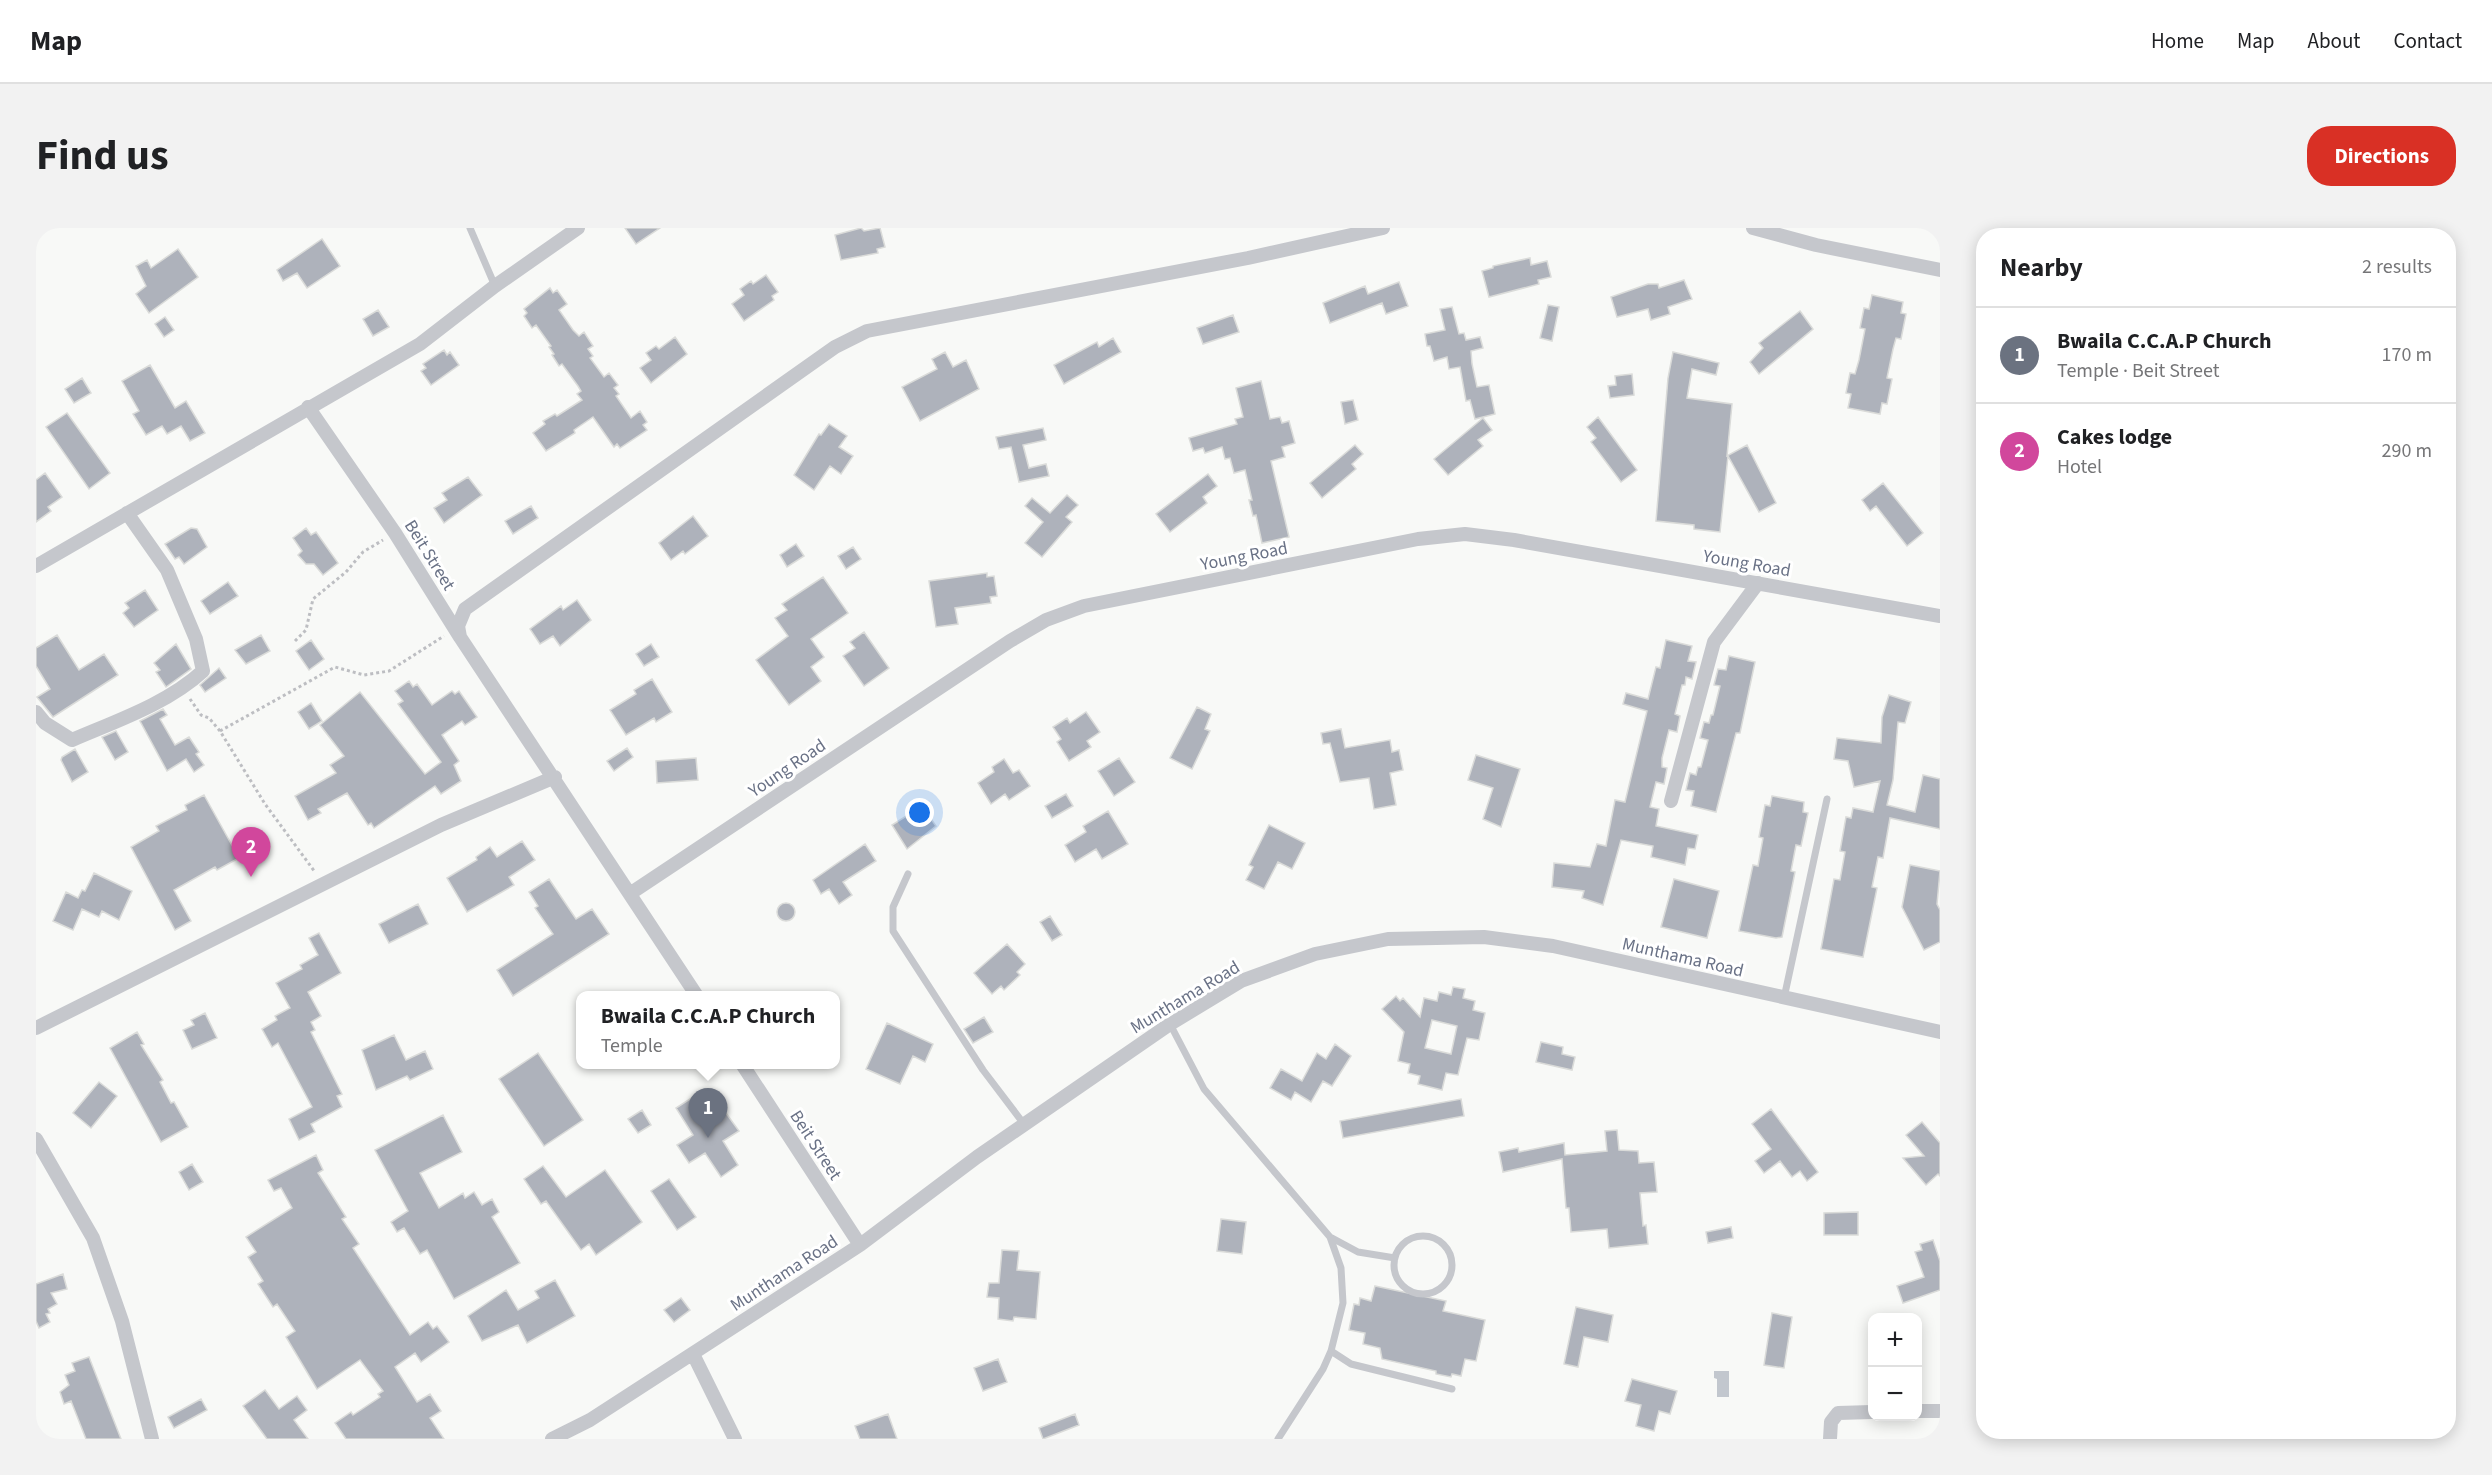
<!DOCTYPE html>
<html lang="en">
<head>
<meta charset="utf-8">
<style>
	:root { --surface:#fff; --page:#f2f2f2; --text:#202124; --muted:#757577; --line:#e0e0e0; --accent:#d93025 }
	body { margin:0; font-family:"Source Sans 3",sans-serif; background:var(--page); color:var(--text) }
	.controls { position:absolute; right:18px; bottom:18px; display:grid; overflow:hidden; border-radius:12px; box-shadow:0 3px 15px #0003 }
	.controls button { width:54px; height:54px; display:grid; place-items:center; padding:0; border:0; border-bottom:2px solid var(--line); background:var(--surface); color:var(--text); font:30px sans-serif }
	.you { position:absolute; left:884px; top:585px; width:21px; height:21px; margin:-15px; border:4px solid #fff; border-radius:50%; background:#1a73e8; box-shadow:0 0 0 9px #1a73e833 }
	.badge { display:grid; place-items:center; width:39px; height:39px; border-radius:50%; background:var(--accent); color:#fff; font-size:20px; font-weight:700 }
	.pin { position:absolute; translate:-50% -50px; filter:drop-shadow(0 2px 3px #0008) }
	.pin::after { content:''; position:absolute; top:32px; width:21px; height:18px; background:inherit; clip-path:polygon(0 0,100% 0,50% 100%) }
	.popup { position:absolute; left:540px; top:763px; width:264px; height:78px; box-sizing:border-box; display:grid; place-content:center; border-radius:12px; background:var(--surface); filter:drop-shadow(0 2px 4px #0005); font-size:20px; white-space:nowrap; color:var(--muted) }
	.popup b { font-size:22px; color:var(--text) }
	.popup::after { content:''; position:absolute; left:50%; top:100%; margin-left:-12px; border:12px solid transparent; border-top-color:var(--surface) }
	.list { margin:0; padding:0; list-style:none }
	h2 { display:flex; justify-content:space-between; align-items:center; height:78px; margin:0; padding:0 24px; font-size:26px }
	h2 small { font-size:20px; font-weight:400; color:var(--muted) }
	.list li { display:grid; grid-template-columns:39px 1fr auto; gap:18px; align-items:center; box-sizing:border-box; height:96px; padding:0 24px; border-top:2px solid var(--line) }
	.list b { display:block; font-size:22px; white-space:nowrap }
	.list p { margin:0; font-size:20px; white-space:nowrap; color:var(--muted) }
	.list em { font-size:20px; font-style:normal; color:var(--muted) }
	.map { position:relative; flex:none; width:1904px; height:1211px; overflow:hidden; border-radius:24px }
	header { display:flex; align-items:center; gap:36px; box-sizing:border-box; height:84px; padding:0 30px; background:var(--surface); border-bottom:2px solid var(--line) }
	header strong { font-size:28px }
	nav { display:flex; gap:33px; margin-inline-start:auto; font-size:21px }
	.intro { display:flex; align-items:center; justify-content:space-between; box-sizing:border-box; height:144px; padding:0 36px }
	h1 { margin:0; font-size:42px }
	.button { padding:15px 27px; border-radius:24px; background:var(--accent); color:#fff; font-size:21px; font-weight:700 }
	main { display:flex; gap:36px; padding:0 36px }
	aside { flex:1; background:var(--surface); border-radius:24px; box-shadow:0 3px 15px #0003 }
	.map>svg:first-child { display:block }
	.water { fill:#c2c7ce }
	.building { fill:#aeb2bb; stroke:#dadbd9; stroke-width:1.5; fill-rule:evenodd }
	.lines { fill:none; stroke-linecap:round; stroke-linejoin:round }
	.path { stroke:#bdbec2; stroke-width:3; stroke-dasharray:3 3; stroke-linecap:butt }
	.lane { stroke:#c5c7cc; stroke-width:7 }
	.street { stroke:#c5c7cc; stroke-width:14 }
	.labels { text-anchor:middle; stroke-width:6; stroke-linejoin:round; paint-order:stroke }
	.street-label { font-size:18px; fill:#6a7286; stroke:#fff }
</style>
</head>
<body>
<header>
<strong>Map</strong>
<nav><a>Home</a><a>Map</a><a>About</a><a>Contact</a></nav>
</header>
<div class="intro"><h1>Find us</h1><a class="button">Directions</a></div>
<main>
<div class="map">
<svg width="1904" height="1211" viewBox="0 0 1904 1211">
	<rect width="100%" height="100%" fill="#f8f9f7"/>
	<path class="water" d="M1678,1143H1693V1169H1681V1151L1678,1150Z"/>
	<path class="building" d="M589,0H624L600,16Z
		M825,0L828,3L844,0L849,19L841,21L842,25L805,32L799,7Z
		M286,11L304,38L271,60L261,45L247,53L241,42Z
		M142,21L162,49L113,85L100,66L110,58L100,38L111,32L115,40Z
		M1494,30L1495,37L1511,33L1515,49L1502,52L1503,56L1453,69L1446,43L1457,40V38Z
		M730,47L742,64L736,68L738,72L708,93L696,76L708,67L704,61L715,53L717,56Z
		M1648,52L1656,71L1632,79L1634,86L1615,92L1612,81L1581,89L1575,69L1612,56H1622L1623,60Z
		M1363,54L1372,78L1350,86L1346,75L1294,95L1287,75L1329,58L1332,66Z
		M514,60L517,65L521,62L531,76L523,82L537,102L543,108L548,104L557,118L552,121L557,128L554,130L568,149L573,145L582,157L578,160L583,166L580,168L595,190L604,183L611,194L607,197L611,202L584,220L581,216L578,219L557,189L538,202L539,205L510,223L497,205L509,196L507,193L519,186L521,188L546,172L541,166L545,163L542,158L526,136L523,138L516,127L518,126L513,119L515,118L500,97L496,100L488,88L491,85L488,81Z
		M1836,67L1867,74L1865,85L1870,86L1865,111L1860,110L1857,121L1851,150L1856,151L1851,176L1846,175L1844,186L1812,180L1815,166L1810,165L1814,145L1819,146L1823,132L1829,101L1824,100L1828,80L1833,81Z
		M1512,77L1523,79L1516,113L1504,110Z
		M1416,79L1423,106L1428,105L1430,112L1444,109L1447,120L1435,123L1436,136L1441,159L1453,157L1459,186L1439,191L1434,172L1430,173L1424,139L1413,141L1411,129L1398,133L1394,118H1391L1389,106L1409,102L1404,81Z
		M342,82L353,99L337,108L327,91Z
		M1764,83L1777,101L1723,146L1714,134L1727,120L1723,115Z
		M1197,87L1203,104L1167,116L1161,100Z
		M129,89L138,102L128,109L119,96Z
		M639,109L651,126L615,155L604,140L615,132L610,125L620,118L623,121Z
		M1077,110L1085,124L1028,156L1018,137L1061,114L1063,119Z
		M408,122L411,127L414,124L423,137L395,157L385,143L390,140L387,136Z
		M909,124L917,139L930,132L943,161L884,193L866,159L901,141L896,131Z
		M1637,124L1683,135L1680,147L1656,141L1651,170L1696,176L1691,228L1711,217L1740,275L1723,284L1692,228L1684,304L1658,301V297L1620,293L1632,150Z
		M114,137L139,180L150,173L169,205L154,213L145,198L131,206L126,198L110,207L97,186L103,183L86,153Z
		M1596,146L1598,167L1574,170L1572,158L1580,157L1579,148Z
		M46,150L55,165L38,175L29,161Z
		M1225,153L1234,191L1244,189L1246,195L1253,193L1259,215L1246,219L1249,229L1235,233L1253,309L1226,315L1220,287L1217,288L1213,272H1216L1209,242L1198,245L1194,230L1189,231L1186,219L1169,225L1167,220L1157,223L1153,210L1201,196L1199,191L1207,189L1200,160Z
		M1317,172L1322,192L1309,196L1305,174Z
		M31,185L74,245L53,261L10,199Z
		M1562,189L1601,242L1585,254L1555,214L1560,210L1551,199Z
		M1447,190L1456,202L1442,212L1447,218L1412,247L1398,231Z
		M793,196L811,208L803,219L817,228L805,246L794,238L778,262L758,247L783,206L785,207Z
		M1007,200L1010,212L987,217L993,240L1010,236L1013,248L983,254L975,219L963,221L960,209Z
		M1319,217L1327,226L1316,236L1320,241L1286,270L1274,255Z
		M9,245L26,269L12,279L15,283L0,294V252Z
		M1172,246L1181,258L1167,269L1171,275L1134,304L1120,286Z
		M432,249L446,267L408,295L398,280L411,272L406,265Z
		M1847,255L1887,305L1871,318L1840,278L1834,283L1826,272Z
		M1031,267L1042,277L1030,289L1036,294L1006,329L989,315L1007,294L989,278L996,270L1014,285Z
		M495,278L502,290L477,306L469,293Z
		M657,288L672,308L649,326L647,323L635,332L623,315Z
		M155,300L161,301L171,319L148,336L143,329L139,331L129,316Z
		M270,300L275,307L280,304L302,335L287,347L278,336H270L262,327L266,323L257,310Z
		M760,316L768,328L751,339L744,327Z
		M817,319L825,331L810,341L802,328Z
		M951,345V349L958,348L961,368L954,369L955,375L919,380L922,396L900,399L893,353Z
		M787,349L812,385L775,411L788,429L775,439L785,453L753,477L720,432L752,408L739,390L751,382L746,376Z
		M192,354L202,368L174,386L165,373Z
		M109,362L122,382L98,399L87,385L93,380L89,375Z
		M541,372L555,392L524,418L517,408L504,416L494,401L525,378L527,382Z
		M828,404L853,440L828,458L807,428L819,420L814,414Z
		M21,407L43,442L68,426L82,447L17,489L1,469L14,461L0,438V420Z
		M225,407L234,423L210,436L199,422Z
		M275,412L288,431L273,442L260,423Z
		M1630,412L1656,418L1652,433L1660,434L1656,451L1650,449L1649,457H1646L1639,486L1644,488L1641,504L1633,502L1626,530V539L1631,540L1628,556L1620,554L1614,579L1623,581L1620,598L1662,607L1659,621L1652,620L1649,637L1615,629L1617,618L1585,612L1567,677L1546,670L1548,663L1516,659L1518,635L1554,639L1561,616L1570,618L1579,572L1589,574L1611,483L1587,476L1590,465L1612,471L1620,439L1624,440Z
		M140,416L155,441L130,459L120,444L124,442L118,435Z
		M615,416L623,429L608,438L600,426Z
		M1693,428L1719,434L1704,505H1700L1680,584L1655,578L1658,563L1650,562L1654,545L1660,547L1662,539H1665L1672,512L1664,510L1668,494L1673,495L1675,487H1677L1684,458L1678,457L1682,441L1690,442Z
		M183,440L190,450L169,464L164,457Z
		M616,451L636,484L620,494L618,490L590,507L574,482L600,466L598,462Z
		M373,453L377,459L381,456L396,477L416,463L419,466L423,463L441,489L429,497L426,493L406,507L423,533L418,537L425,553L405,566L399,558L338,600L335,595L332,597L311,565L282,581L285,585L272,592L259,568L300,545L294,537L308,528L284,497L324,464L389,546L405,534L362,476L367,473L359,463Z
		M1853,467L1875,474L1869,495L1862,494L1857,552L1851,577L1879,584L1887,547L1904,551V601L1854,590L1847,630L1842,629L1836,659L1841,660L1827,729L1785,721L1798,651L1804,652L1809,624L1804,623L1810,589L1815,590L1817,580L1837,584L1844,553L1818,559L1812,533L1798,531L1801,510L1845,515L1846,489Z
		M275,475L286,493L273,501L262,484Z
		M1161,479L1175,486L1169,501L1174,503L1156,541L1134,530Z
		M127,481L131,487L124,491L139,517L153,509L163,524L160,526L168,537L158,544L150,531L131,543L104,493Z
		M1050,484L1064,504L1051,513L1055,519L1033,533L1021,514L1025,511L1017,499L1031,490L1034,495Z
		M1305,501L1309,520L1354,512L1356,524L1363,522L1367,542L1354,545L1360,577L1338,581L1333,550L1304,554L1294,515L1287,516L1285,505Z
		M80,503L92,524L79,532L66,509Z
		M591,520L597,529L578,543L571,533Z
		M39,521L52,544L36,554L25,532L26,529Z
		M1440,527L1484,541L1465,599L1447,591L1457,560L1432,552Z
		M660,530L662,552L621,555L620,533Z
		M1083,530L1099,554L1078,568L1062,543Z
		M968,531L977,545L983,542L994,558L973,572L969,566L955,576L942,555L958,544L956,539Z
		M1030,566L1037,578L1016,590L1009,578Z
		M168,567L203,630L181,642L179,639L138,662L155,693L139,702L95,619L123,603L120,598L151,582L149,577Z
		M1736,568L1768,574L1767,584L1772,585L1765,618L1760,617L1755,643L1759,644L1746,709L1740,710L1703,703L1717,637L1722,638L1727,610L1723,609L1729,577L1734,578Z
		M883,580L889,590L893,588L900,598L871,621L856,597Z
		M1072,583L1092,616L1066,631L1060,621L1039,634L1029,617L1050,604L1047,598Z
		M1233,597L1269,615L1256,641L1242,634L1228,661L1210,652L1217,639L1213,637Z
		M486,613L499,632L473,649L478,657L431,684L411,650L441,632L440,629L454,619L461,629Z
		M829,616L840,633L807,654L816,667L803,676L793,661L785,666L777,652Z
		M1874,637L1904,643L1901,676L1904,682V714L1888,722L1866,679Z
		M58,645L96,663L83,692L66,683L63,689L46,681L37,702L17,693L30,664L42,670L46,662L49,663Z
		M513,651L540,691L556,681L573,706L477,768L461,742L517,706L499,680L502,678L493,664Z
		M1638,651L1683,663L1671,710L1625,699Z
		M741 684a9 9 0 1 1 18 0a9 9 0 1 1-18 0Z
		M382,676L392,696L353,715L343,696Z
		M1014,688L1026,707L1016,713L1004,694Z
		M283,705L305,745L272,764L285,788L275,794L279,802L275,804L306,866L301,868L306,879L275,896L279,904L263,912L253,891L276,879L242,815L236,819L226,801L241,792L239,788L254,780L240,755L266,741L264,737L282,727L273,710Z
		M971,716L989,736L981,744L984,747L968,762L965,758L956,766L938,745Z
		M1417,759L1429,761L1427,770L1439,773L1437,782L1449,785L1443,812L1431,810L1422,847L1410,845L1406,862L1382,856L1384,848L1372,845L1374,836L1362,833L1368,804L1346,781L1360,768L1364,773L1367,770L1384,789L1388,770L1401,773L1403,764L1415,767ZM1396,792L1421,798L1415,826L1389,820Z
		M169,785L181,810L156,821L147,802L158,797L155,792Z
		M948,789L957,804L937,815L928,801Z
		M851,795L897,816L889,834L877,828L864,856L830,841Z
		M101,804L108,816L105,817L127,852L124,854L135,875L138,874L152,899L125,914L74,820Z
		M358,807L370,832L389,823L397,841L374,852L371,848L340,862L326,822Z
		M1505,814L1527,819L1526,826L1539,829L1536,842L1500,834Z
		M1299,816L1315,828L1296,858L1287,853L1275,874L1259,864L1255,872L1234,860L1245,841L1266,853L1281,825L1290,831Z
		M502,825L547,892L508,918L463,851Z
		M63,854L81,868L55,900L37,885Z
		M657,869L675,895L690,885L703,903L687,913L702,937L685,949L669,925L653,935L641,917L657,907L640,880Z
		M1425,871L1428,888L1307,910L1304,893Z
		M1735,881L1782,944L1771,953L1764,943L1756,949L1744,933L1728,945L1719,933L1735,921L1716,896Z
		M606,882L615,897L602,905L592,891Z
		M407,887L426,924L384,945L403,980L427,965L429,970L438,964L446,977L456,971L463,984L456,989L484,1035L418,1071L391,1022L384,1026L368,1000L361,1004L355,994L372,983L339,922Z
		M1886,894L1904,915V948L1902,946L1890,957L1867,930L1888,928L1870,907Z
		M1581,902L1583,922L1602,923L1603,935L1618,934L1621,964L1604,965L1607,998L1610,997L1612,1016L1573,1020L1571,1001L1535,1004L1533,980H1530L1526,931L1467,944L1463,924L1482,920L1483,924L1528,915L1529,927L1571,923L1569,903Z
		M280,927L287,942L282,945L310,989L306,991L323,1016L317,1020L374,1107L392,1094L397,1101L401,1098L413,1114L385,1134L379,1125L359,1139L381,1174L394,1166L405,1183L394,1190L408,1211H310L299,1195L315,1184L317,1187L344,1169L342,1166L347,1163L324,1132L281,1161L250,1109L259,1103L241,1076L237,1079L222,1056L227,1053L212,1029L220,1024L210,1009L256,980L245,960L238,963L232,952Z
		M156,936L167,954L153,962L143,944Z
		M507,938L530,969L569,942L606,994L560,1027L553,1016L545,1022L510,973L505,976L488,951Z
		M633,951L660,989L641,1002L615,963Z
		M1822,984V1007H1788V985Z
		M1185,991L1210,994L1206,1026L1181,1023Z
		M1695,999L1697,1010L1672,1015L1670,1004Z
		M1897,1012L1904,1033V1062L1867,1075L1861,1058L1888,1049L1879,1024L1886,1022L1884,1016Z
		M966,1022L983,1023L981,1042L1004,1044L1000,1091L978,1089L977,1093L962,1091L963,1070L951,1069L953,1055H963Z
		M27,1046L31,1061L15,1065L21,1076L12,1081L14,1085L10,1086L14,1094L3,1100L0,1093V1056Z
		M519,1052L539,1088L491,1115L482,1097L446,1113L432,1088L470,1062L482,1082L503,1070L499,1063Z
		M1339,1058L1410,1073L1407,1083L1449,1092L1440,1133L1429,1131L1425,1148L1416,1146L1415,1149L1400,1146V1143L1346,1131L1344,1120L1327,1116L1329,1105L1313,1102L1318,1076L1323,1077L1324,1070L1335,1073Z
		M645,1070L654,1082L638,1094L628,1082Z
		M1540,1079L1577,1087L1572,1114L1548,1109L1542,1139L1528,1136Z
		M1736,1085L1756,1089L1748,1140L1728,1137Z
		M53,1129L85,1211H50L35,1173L28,1176L24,1164L33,1157L29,1147L39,1143L36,1135Z
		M962,1131L971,1154L947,1163L938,1140Z
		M1596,1151L1641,1163L1634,1186L1623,1183L1618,1203L1600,1198L1605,1177L1589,1173Z
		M229,1162L243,1181L261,1168L271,1182L258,1192L272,1211H231L207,1178Z
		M165,1171L171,1182L138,1200L132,1189Z
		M852,1186L861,1211H824L819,1198Z
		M1039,1186L1043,1197L1007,1211L1003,1200Z"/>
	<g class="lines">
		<path class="path" d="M259,413L270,402L277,371L310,344L327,324L347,312
			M154,471L165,487L173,490L184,503L229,576L279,644
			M184,503L299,439L328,447L353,443L408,408"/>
		<path class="lane" d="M434,0L459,58
			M872,646L857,679V703L947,842L988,896
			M1748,770L1791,571
			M1134,796L1168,861L1294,1009L1305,1040L1307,1075L1295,1123L1287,1141L1242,1211
			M1358 1037a29 29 0 1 1 58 0a29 29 0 1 1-58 0Z
			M1296,1010L1322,1024L1359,1030
			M1295,1123L1315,1136L1416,1161"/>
		<path class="street" d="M1717,0L1780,17L1904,42
			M272,179L359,305L424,409L661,768
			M0,338L384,116L459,58L542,0
			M424,409L422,398L429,381L799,119L831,103L1212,30L1347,0
			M0,484L9,495L36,512C80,493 131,476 167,443L160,411L131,342L91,285
			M1635,573L1678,414L1722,355
			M595,665L974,413L1010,392L1048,378L1382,311L1429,306L1478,312L1904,388
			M0,800L405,597L519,549
			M706,836L824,1017
			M0,911L57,1010L86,1093L116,1211
			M657,1126L699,1211
			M1882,1183H1904
			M516,1211L554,1192L824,1017L941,929L1134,796L1205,753L1279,726L1352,711L1448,709L1517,718L1904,804
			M1794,1211L1795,1194L1802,1185L1836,1184"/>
	</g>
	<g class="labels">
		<g class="street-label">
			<text transform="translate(394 327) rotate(58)" y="6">Beit Street</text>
			<text transform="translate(1208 328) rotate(-11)" y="6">Young Road</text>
			<text transform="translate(1711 335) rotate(10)" y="6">Young Road</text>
			<text transform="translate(751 540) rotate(-34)" y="6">Young Road</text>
			<text transform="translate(1647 729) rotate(13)" y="6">Munthama Road</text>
			<text transform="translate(1149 769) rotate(-31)" y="6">Munthama Road</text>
			<text transform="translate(780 917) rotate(57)" y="6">Beit Street</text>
			<text transform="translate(748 1045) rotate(-33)" y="6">Munthama Road</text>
		</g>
	</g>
</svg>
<div class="controls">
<button>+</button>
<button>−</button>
</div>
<div class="you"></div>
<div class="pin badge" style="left:672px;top:910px;background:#6b7280">1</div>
<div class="popup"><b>Bwaila C.C.A.P Church</b>Temple</div>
<div class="pin badge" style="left:215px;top:649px;background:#d1479c">2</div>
</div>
<aside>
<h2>Nearby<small>2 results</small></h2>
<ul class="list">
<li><span class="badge" style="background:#6b7280">1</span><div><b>Bwaila C.C.A.P Church</b><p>Temple · Beit Street</p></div><em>170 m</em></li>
<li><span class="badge" style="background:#d1479c">2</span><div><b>Cakes lodge</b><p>Hotel</p></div><em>290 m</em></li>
</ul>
</aside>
</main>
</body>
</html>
